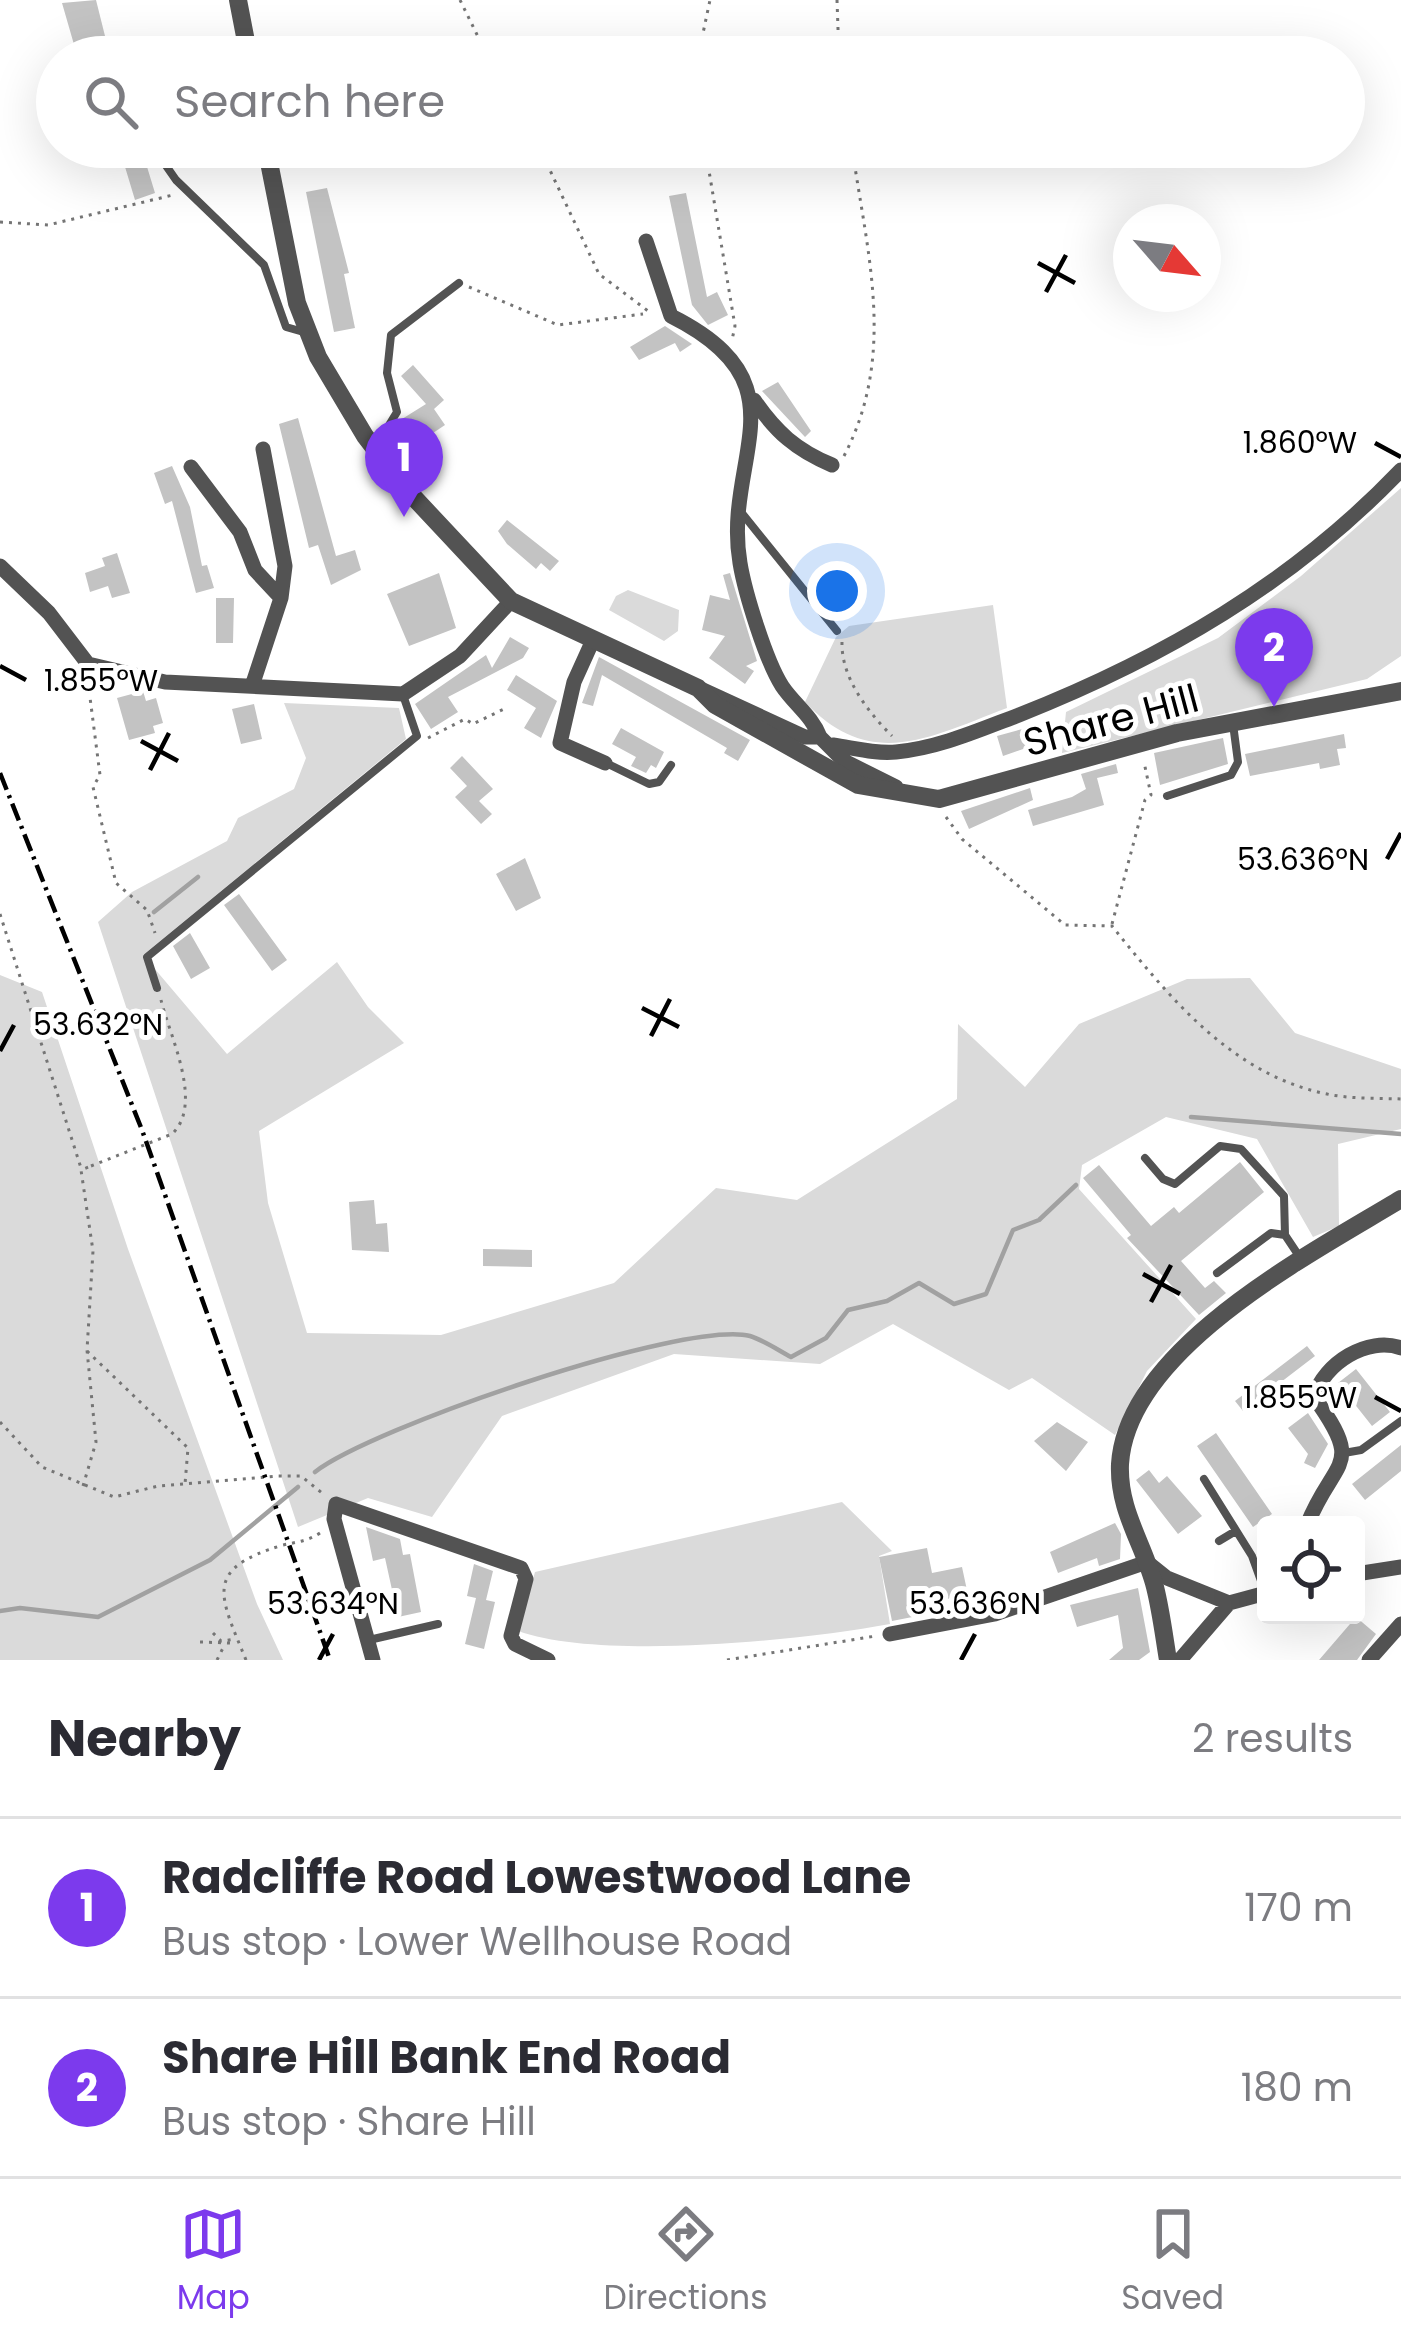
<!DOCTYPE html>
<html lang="en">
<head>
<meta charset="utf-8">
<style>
	:root { --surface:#fff; --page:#f2f2f3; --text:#2b2b33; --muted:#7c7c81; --line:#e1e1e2; --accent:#7c3aed }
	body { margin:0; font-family:Poppins,sans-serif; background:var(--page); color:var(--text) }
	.controls { position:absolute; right:36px; bottom:36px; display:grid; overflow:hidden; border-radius:12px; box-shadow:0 12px 48px #0002 }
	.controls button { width:108px; height:108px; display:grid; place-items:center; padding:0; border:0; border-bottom:3px solid var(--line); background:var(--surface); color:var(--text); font:60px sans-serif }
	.compass { position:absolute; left:1113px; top:204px; width:108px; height:108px; border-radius:50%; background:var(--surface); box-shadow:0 12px 48px #0002; rotate:118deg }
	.you { position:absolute; left:837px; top:591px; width:42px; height:42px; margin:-30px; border:9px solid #fff; border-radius:50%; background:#1a73e8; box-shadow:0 0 0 18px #1a73e833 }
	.badge { display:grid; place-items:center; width:78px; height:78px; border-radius:50%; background:var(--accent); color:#fff; font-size:39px; font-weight:700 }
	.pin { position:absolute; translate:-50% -99px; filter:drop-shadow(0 3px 6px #0008) }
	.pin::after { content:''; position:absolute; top:63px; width:42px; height:36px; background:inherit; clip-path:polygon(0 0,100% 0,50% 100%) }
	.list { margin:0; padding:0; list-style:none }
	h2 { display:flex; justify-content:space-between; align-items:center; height:156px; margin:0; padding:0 48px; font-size:51px }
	h2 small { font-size:39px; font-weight:400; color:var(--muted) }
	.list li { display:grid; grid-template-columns:78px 1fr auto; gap:36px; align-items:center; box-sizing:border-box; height:180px; padding:0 48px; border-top:3px solid var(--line) }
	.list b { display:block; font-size:45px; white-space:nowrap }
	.list p { margin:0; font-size:39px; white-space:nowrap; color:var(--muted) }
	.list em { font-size:39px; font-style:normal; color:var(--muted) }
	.icon { flex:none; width:66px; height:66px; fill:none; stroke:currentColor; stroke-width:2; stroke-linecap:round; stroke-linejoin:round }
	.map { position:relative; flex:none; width:1401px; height:1660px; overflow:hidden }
	.search { position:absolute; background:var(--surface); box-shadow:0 12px 48px #0002; left:36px; right:36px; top:36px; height:132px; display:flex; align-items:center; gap:30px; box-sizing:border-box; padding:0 42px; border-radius:66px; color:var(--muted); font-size:45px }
	.sheet { height:516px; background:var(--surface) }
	nav { display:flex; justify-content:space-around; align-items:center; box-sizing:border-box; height:168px; border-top:3px solid var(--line); background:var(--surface); font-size:33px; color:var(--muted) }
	nav a { display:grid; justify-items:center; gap:6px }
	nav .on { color:var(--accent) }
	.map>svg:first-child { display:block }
	.green { fill:#dadada }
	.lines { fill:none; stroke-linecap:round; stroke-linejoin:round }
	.stream { stroke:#a1a1a1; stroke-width:4.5 }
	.building { fill:#c3c3c3 }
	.path { stroke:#757575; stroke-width:3; stroke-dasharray:3 6; stroke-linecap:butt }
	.service { stroke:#535353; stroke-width:8 }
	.minor { stroke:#535353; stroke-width:15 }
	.tertiary { stroke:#535353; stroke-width:18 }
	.rail { stroke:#000; stroke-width:4.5; stroke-dasharray:18 6 3 6; stroke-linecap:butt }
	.path-bridge { stroke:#757575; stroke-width:3; stroke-dasharray:3 6; stroke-linecap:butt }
	.ticks { fill:none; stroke:#000; stroke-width:4.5 }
	.labels { text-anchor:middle; stroke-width:10; stroke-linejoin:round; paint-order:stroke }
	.street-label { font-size:39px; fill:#000; stroke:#fff }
	.ticks-label { font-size:30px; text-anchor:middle; fill:#000; stroke:#fff; stroke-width:10; stroke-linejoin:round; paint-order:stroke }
</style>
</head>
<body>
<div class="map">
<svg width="1401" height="1660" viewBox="0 0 1401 1660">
	<rect width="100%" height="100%" fill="#fff"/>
	<path class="green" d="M1401,488V656L1367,679L1062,753L1066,712L1218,638L1301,576Z
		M628,590L679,610L678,631L664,641L609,610L616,596Z
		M993,605L1007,708C930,737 871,772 805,702L836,637L849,626Z
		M284,703L399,708L406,739L143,955L227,1054L337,962L368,1007L404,1043L259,1131L268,1203L307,1333L441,1335L614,1283L716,1188L797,1200L957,1099L958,1024L1025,1087L1079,1024L1187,979L1250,978L1295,1033L1401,1069V1129L1338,1144L1339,1226L1313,1237L1257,1139L1166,1117L1082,1165L1079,1189L1196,1319L1147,1371L1115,1435L1032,1378L1009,1390L893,1324L820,1364L674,1354L502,1416L432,1517L368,1498L298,1527L98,922L132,892L227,841L238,818L294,789L306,758Z
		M0,975L42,992L128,1249L257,1604L283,1660H0Z
		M842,1502L892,1551L879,1556L890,1624C792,1642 599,1660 518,1631L535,1572Z"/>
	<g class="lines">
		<path class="stream" d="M154,912L198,877
			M1191,1117L1401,1134
			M315,1472C371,1428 683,1320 750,1336C763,1340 778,1350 791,1357L826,1338L848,1310L887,1301L919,1283L954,1304L986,1294L1013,1230L1039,1220L1076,1185
			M0,1611L20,1608L98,1617L210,1560L298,1487"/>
	</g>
	<path class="building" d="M96,0L106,40L75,48L62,3Z
		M119,147H141L155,193L135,200Z
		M327,188L349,273L344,274L355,328L334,332L306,192Z
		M686,193L707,297L717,292L728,315L708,325L692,305L669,196Z
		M665,326L692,344L680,352L675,343L639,360L630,347Z
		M413,365L444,400L434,409L445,425L403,453L392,436L402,419L426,404L401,376Z
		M778,382L811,431L805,437L762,391Z
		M298,418L336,556L355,550L361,570L331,585L318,545L309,548L279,424Z
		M172,466L190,507L202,566L207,565L214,588L196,593L172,501L165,504L154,473Z
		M507,520L559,561L550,571L541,563L536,569L507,544L498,531Z
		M117,553L130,593L112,598L108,586L90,592L85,573L105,566L102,558Z
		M439,573L456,628L409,646L387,594Z
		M730,573L757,661L746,666L754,671L745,684L709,658L725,636L702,630L710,595L730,600L723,575Z
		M216,598H234L233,643H216Z
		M510,637L529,648L523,658L448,697L458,712L431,729L415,704L486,655L492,668Z
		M599,657L750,740L738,761L724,753L727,748L602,675L593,706L582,703Z
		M516,675L557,701L541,738L524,728L536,708L507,690Z
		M143,691L146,701L156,698L163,723L153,726L155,733L129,740L117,698Z
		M254,704L262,739L241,744L232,709Z
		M1033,726L1040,743L1003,756L997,736Z
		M621,728L664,752L656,768L651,765L646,773L631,766L636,757L612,744Z
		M1344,734L1346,748L1337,749L1340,765L1320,769L1319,763L1250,776L1245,754Z
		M1223,738L1228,764L1160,785L1154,753Z
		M462,756L493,789L479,801L492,814L481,824L455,797L467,786L450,768Z
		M1116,764L1118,773L1097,778L1104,805L1033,826L1028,810L1072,797L1086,789L1081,774Z
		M1030,788L1033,800L969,829L961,811Z
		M525,858L541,898L516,911L496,874Z
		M239,894L287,960L272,971L224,905Z
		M190,933L210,968L191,979L173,946Z
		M1240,1162L1264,1192L1181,1261L1205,1288L1214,1281L1226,1293L1199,1315L1127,1238L1131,1235L1083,1178L1099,1165L1151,1226L1174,1207L1179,1213Z
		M374,1200L376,1224L387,1223L389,1252L352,1250L349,1202Z
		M483,1249L532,1250V1267L483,1266Z
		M1307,1346L1315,1356L1243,1411L1235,1401Z
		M1356,1369L1390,1412L1372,1426L1338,1383Z
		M1308,1413L1328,1444L1315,1468L1304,1463L1308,1454L1288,1428Z
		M1057,1422L1088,1442L1066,1471L1034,1441Z
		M1216,1433L1272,1514L1253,1527L1197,1446Z
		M1401,1445V1471L1365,1500L1352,1484Z
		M1149,1470L1159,1483L1167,1476L1202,1516L1178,1534L1136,1480Z
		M1115,1523L1121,1534L1120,1559L1099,1566L1097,1558L1058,1573L1050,1552Z
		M366,1527L400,1539L403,1555L410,1554L421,1612L398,1617L385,1558L373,1561Z
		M927,1548L932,1573L962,1567L968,1595L941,1600L943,1611L892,1621L879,1557Z
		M474,1564L493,1571L486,1600L495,1602L484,1649L465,1644L476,1598L467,1596Z
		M1138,1588L1150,1652L1139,1660H1109L1123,1648L1118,1615L1077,1627L1070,1605Z
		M1356,1617L1376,1634L1357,1660H1319Z"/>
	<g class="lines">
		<path class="path" d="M460,0L488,57
			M837,0L839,57
			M698,57L710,0
			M539,147L599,274L652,314
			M705,147L735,326L732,340
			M0,222L48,225L173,195
			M469,287L558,325L643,314
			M844,456C897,354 867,254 852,147
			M842,642C841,677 867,711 892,736
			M88,682L100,775L93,787L116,883L147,910L155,933
			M428,738L465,719L473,724L506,708
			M946,817L962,839L1065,925L1112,926C1169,997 1232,1075 1327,1094C1350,1099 1377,1098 1401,1099
			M0,914L81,1168
			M1112,924L1145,800L1151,795L1144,762
			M161,1000C170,1037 204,1104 172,1134
			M87,1351L188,1448L185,1484
			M0,1422L42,1467L114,1497L158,1486L278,1476H301L322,1493
			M83,1486L96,1442L87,1350L93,1251L81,1170L91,1166
			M213,1633L221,1641L236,1639
			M200,1642L230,1643
			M217,1660L224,1646
			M246,1660C219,1594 203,1569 283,1545C297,1542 308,1541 320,1533
			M727,1660L876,1636"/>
		<path class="service" d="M153,147L176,180L264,265L286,327L307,333
			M375,448L397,412L387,373L391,335L459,283
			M741,512L837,631
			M606,763L649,784L659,782L671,765
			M1167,796L1231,775L1238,762L1233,724
			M157,988L147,957L417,736L403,695
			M1145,1158L1163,1179L1175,1184L1220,1146L1241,1149L1284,1196L1285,1235L1301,1259
			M1217,1273L1271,1233L1285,1235
			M1344,1453L1361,1450L1401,1421
			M1204,1479L1252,1556L1265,1592
			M1219,1541L1234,1532
			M369,1640L438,1624"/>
		<path class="minor" d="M646,241L671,316C809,385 722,458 740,563C745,593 766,661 782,686C794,704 812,716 820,737
			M754,400C776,432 796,450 832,465
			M263,449L285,566L281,598
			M191,467L240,532L255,570L281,598L253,683
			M0,566L49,613L88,664L165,682L403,694L460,656L511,601
			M593,640L574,682L560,743L605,763
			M701,689L805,737H820L844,761L896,787
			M833,745C854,748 875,754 896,752C939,748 979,730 1019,715C1163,658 1293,583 1401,470
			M1289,1404L1300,1395L1314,1397
			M1307,1525C1334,1457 1366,1469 1314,1397C1324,1363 1368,1336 1401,1348
			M1356,1574L1401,1567
			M890,1634L995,1614L1147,1562L1167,1578L1229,1603
			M373,1660L334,1519L336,1504L521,1568L526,1579L511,1636L515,1644L548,1660
			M1180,1660L1229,1603L1266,1593
			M1369,1660L1401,1624"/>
		<path class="tertiary" d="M238,0L249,57
			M266,147L297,303L318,357L365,436L406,489L511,601L698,688L715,705L858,785L939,799L1177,733L1401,691
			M1168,1660C1164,1636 1161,1611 1155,1587C1144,1544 1118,1511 1120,1464C1127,1348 1314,1252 1401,1199"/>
		<path class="rail" d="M0,773L142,1130L330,1660"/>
		<path class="path-bridge" d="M91,1166L172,1134"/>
	</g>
	<path class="ticks" d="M1038,263L1075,283M1046,292L1066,255M1375,443L1401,457M0,666L26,680M141,741L178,761M150,770L169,733M1387,859L1401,833M642,1008L679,1027M651,1036L670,999M0,1051L14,1025M1143,1274L1180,1294M1151,1302L1171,1265M1375,1397L1401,1411M319,1660L333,1634M961,1660L975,1634"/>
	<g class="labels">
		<g class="street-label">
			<text transform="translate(1111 720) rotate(-15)" y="14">Share Hill</text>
		</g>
	</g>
	<g class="ticks-label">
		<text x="1300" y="453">1.860°W</text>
		<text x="101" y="691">1.855°W</text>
		<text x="1303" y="870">53.636°N</text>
		<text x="98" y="1035">53.632°N</text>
		<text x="1300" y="1408">1.855°W</text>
		<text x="333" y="1614">53.634°N</text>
		<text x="975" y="1614">53.636°N</text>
	</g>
</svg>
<div class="controls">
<button><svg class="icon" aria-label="locate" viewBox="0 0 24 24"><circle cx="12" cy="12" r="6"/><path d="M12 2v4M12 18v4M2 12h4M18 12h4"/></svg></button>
</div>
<svg class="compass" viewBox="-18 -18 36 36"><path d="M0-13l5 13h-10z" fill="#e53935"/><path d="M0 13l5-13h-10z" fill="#7c7c81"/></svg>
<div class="you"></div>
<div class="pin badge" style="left:404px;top:517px">1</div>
<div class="pin badge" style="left:1274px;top:707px">2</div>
<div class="search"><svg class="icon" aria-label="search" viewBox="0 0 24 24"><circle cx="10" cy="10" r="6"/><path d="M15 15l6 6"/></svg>Search here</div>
</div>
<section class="sheet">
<h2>Nearby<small>2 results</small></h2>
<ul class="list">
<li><span class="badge">1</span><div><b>Radcliffe Road Lowestwood Lane</b><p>Bus stop · Lower Wellhouse Road</p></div><em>170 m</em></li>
<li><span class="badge">2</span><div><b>Share Hill Bank End Road</b><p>Bus stop · Share Hill</p></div><em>180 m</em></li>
</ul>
</section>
<nav>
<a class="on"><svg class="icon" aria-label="map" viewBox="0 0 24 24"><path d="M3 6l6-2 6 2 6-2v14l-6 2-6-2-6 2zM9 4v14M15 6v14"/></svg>Map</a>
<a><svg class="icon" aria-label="directions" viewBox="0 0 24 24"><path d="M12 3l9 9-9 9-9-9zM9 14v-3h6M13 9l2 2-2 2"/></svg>Directions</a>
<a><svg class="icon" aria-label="saved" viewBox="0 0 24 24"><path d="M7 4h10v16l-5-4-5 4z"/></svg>Saved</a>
</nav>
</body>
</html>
